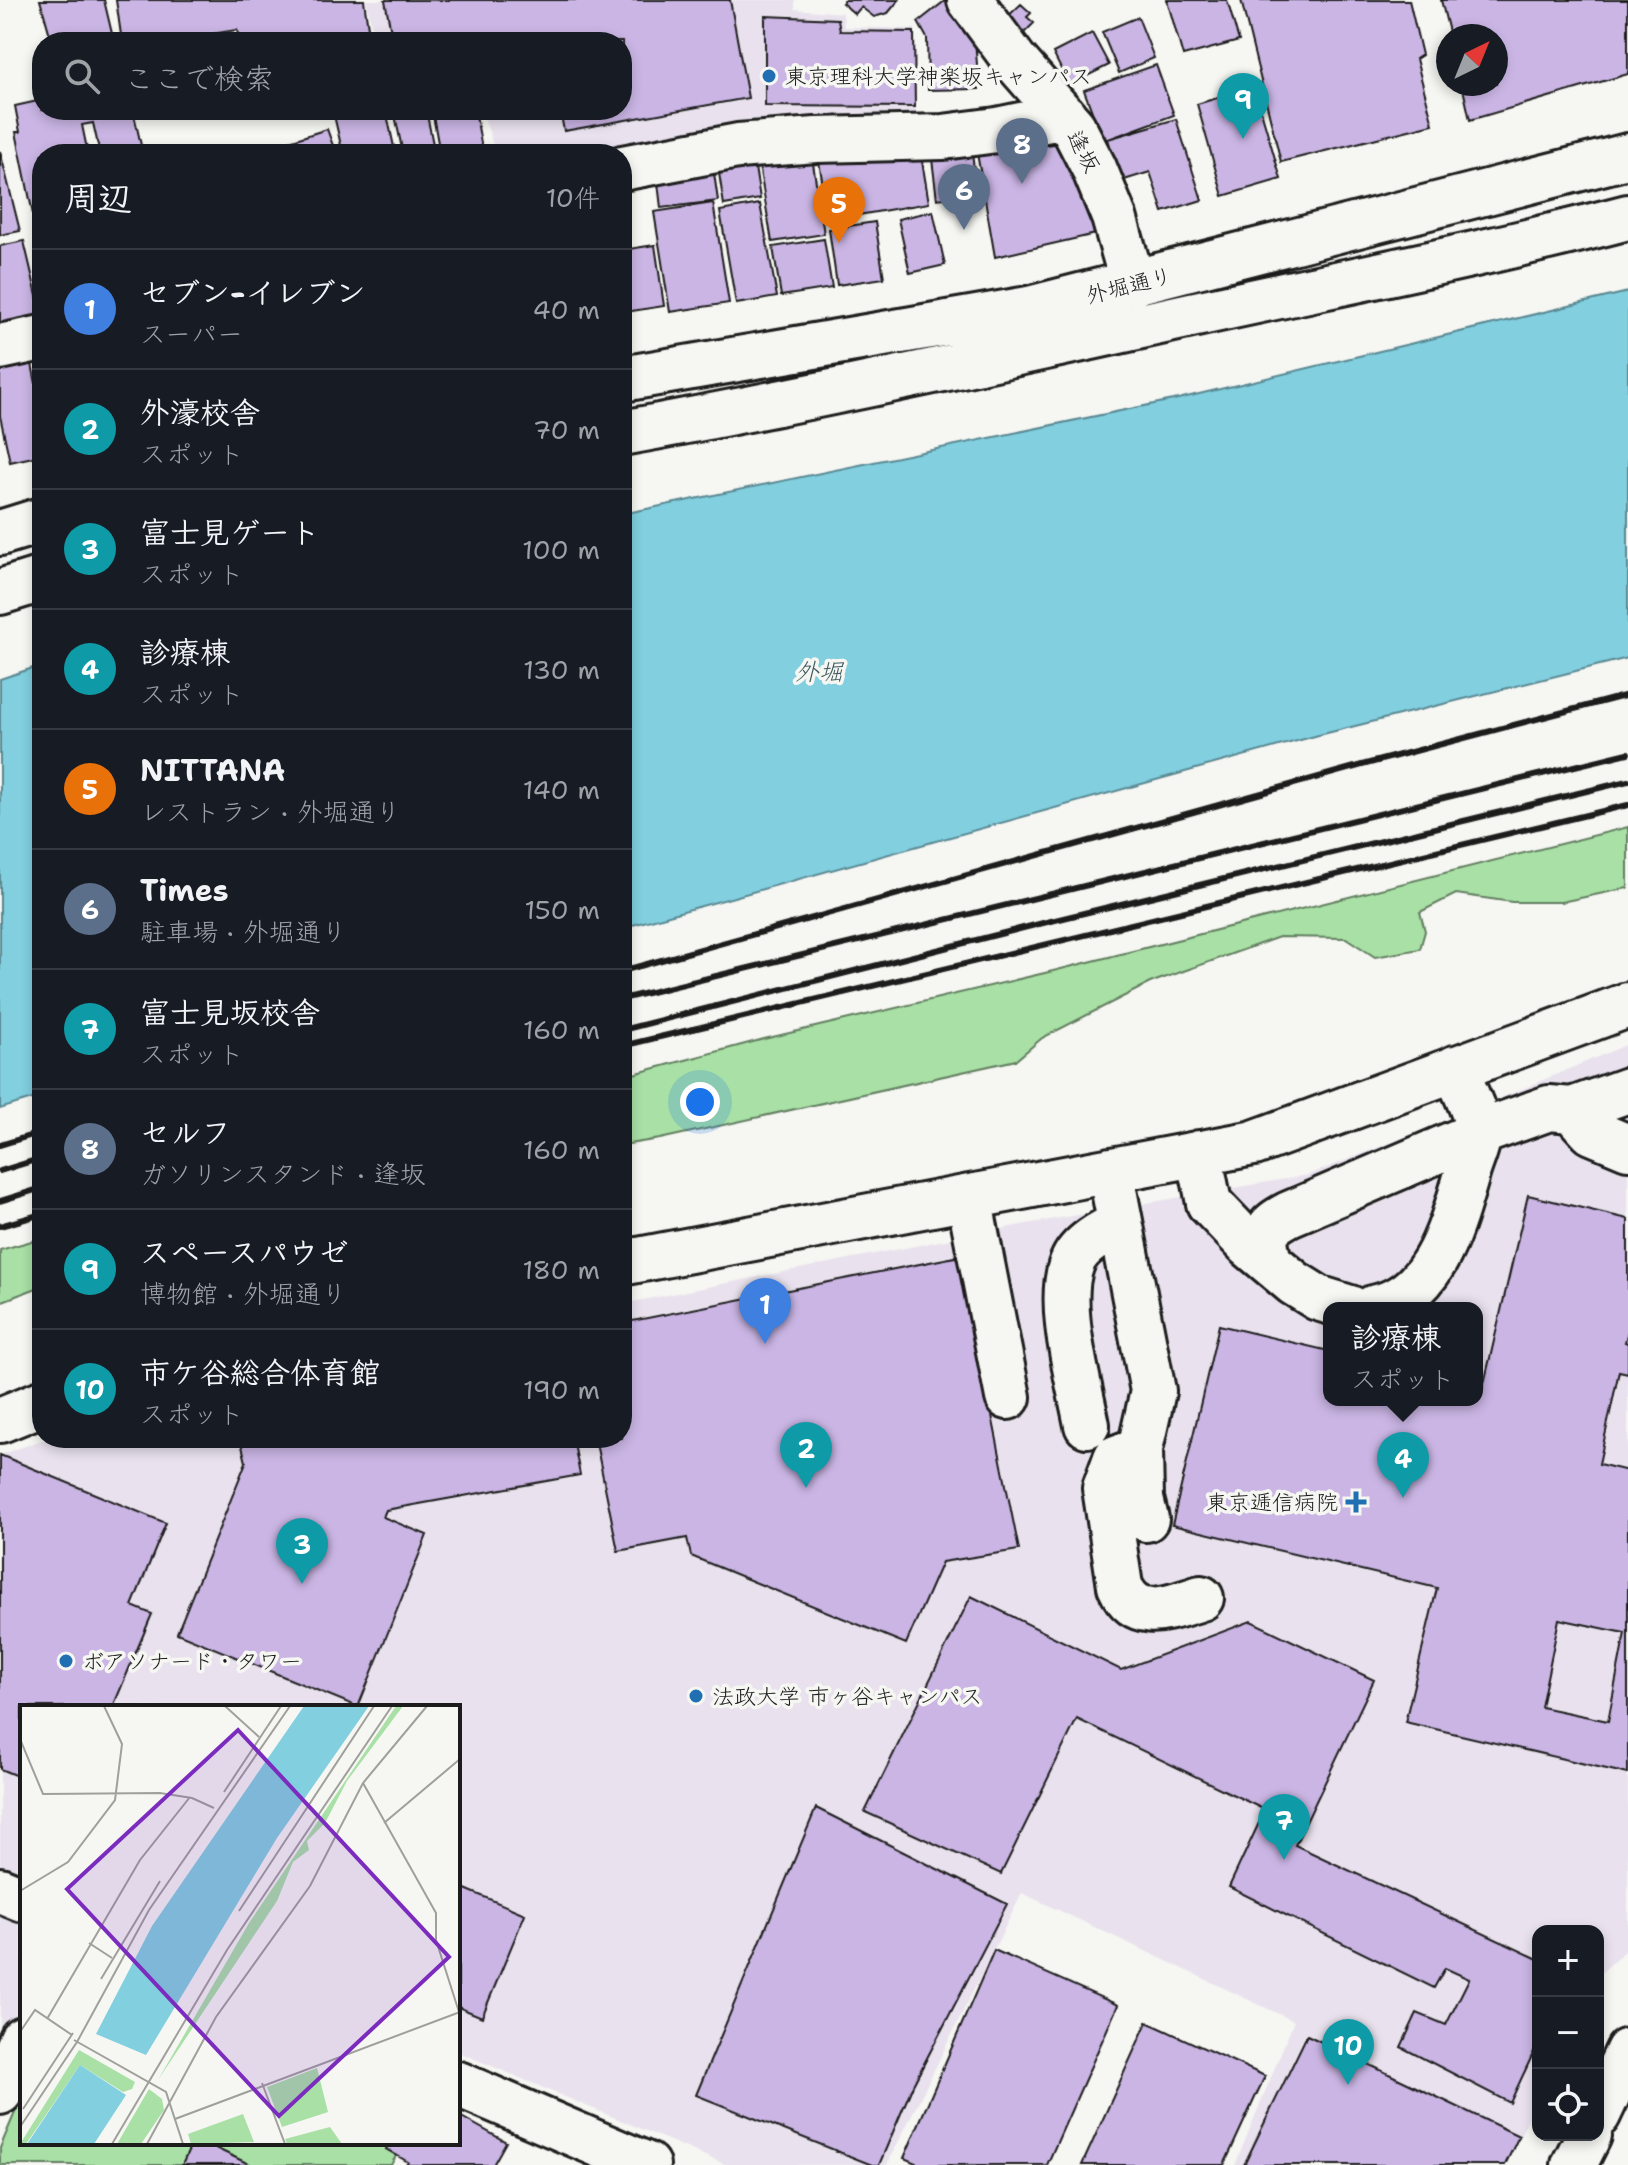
<!DOCTYPE html>
<html lang="ja">
<head>
<meta charset="utf-8">
<style>
	:root { --surface:#171b24; --page:#242831; --text:#f1f3f6; --muted:#9ea1a6; --line:#363941; --accent:#1f6fb2 }
	body { margin:0; font-family:"Shantell Sans","Klee One",sans-serif; background:var(--page); color:var(--text) }
	.controls { position:absolute; right:24px; bottom:24px; display:grid; overflow:hidden; border-radius:16px; box-shadow:0 4px 12px #0003 }
	.controls button { width:72px; height:72px; display:grid; place-items:center; padding:0; border:0; border-bottom:2px solid var(--line); background:var(--surface); color:var(--text); font:40px sans-serif }
	.compass { position:absolute; left:1436px; top:24px; width:72px; height:72px; border-radius:50%; background:var(--surface); box-shadow:0 4px 12px #0003; rotate:43deg }
	.you { position:absolute; left:700px; top:1102px; width:28px; height:28px; margin:-20px; border:6px solid #fff; border-radius:50%; background:#1a73e8; box-shadow:0 0 0 12px #1a73e833 }
	.badge { display:grid; place-items:center; width:52px; height:52px; border-radius:50%; background:var(--accent); color:#fff; font-size:26px; font-weight:700 }
	.pin { position:absolute; translate:-50% -66px; filter:drop-shadow(0 2px 4px #0008) }
	.pin::after { content:''; position:absolute; top:42px; width:28px; height:24px; background:inherit; clip-path:polygon(0 0,100% 0,50% 100%) }
	.popup { position:absolute; left:1323px; top:1302px; width:160px; height:104px; box-sizing:border-box; display:grid; place-content:center; border-radius:16px; background:var(--surface); filter:drop-shadow(0 2px 6px #0005); font-size:26px; white-space:nowrap; color:var(--muted) }
	.popup b { font-size:30px; color:var(--text) }
	.popup::after { content:''; position:absolute; left:50%; top:100%; margin-left:-16px; border:16px solid transparent; border-top-color:var(--surface) }
	.list { margin:0; padding:0; list-style:none }
	h2 { display:flex; justify-content:space-between; align-items:center; height:104px; margin:0; padding:0 32px; font-size:34px }
	h2 small { font-size:26px; font-weight:400; color:var(--muted) }
	.list li { display:grid; grid-template-columns:52px 1fr auto; gap:24px; align-items:center; box-sizing:border-box; height:120px; padding:0 32px; border-top:2px solid var(--line) }
	.list b { display:block; font-size:30px; white-space:nowrap }
	.list p { margin:0; font-size:26px; white-space:nowrap; color:var(--muted) }
	.list em { font-size:26px; font-style:normal; color:var(--muted) }
	.icon { flex:none; width:44px; height:44px; fill:none; stroke:currentColor; stroke-width:2; stroke-linecap:round; stroke-linejoin:round }
	.map { position:relative; flex:none; width:1628px; height:2165px; overflow:hidden }
	.search { position:absolute; background:var(--surface); box-shadow:0 4px 12px #0003; left:32px; top:32px; width:600px; height:88px; display:flex; align-items:center; gap:20px; box-sizing:border-box; padding:0 28px; border-radius:32px; color:var(--muted); font-size:30px }
	.panel { position:absolute; background:var(--surface); box-shadow:0 4px 12px #0003; left:32px; top:144px; width:600px; height:1304px; border-radius:32px }
	.map>svg:first-child { display:block }
	.built { fill:#e9e2ee; fill-rule:evenodd }
	.green { fill:#a8e0a5; stroke:#627e60; stroke-width:2 }
	.water { fill:#81cfdf; stroke:#598791; stroke-width:2 }
	.building { fill:#cab5e4; stroke:#1c1c1c; stroke-width:2; fill-rule:evenodd }
	.lines { fill:none; stroke-linecap:round; stroke-linejoin:round }
	.minor-casing { stroke:#1c1c1c; stroke-width:50 }
	.major-casing { stroke:#1c1c1c; stroke-width:50 }
	.minor { stroke:#f6f6f2; stroke-width:44 }
	.major { stroke:#f6f6f2; stroke-width:44 }
	.rail { stroke:#1c1c1c; stroke-width:6 }
	.poi-dot { fill:#1f6fb2; stroke:#f6f6f2; stroke-width:3 }
	.labels { text-anchor:middle; stroke-width:7; stroke-linejoin:round; paint-order:stroke }
	.poi-label { font-size:22px; fill:#1c1c1c; stroke:#f6f6f2; text-anchor:start }
	.street-label { font-size:22px; fill:#1c1c1c; stroke:#f6f6f2 }
	.water-label { font-size:24px; font-style:italic; fill:#3f5b60; stroke:#f6f6f2 }
	.inset-road { fill:none; stroke:#9f9f9c; stroke-width:2 }
	.view { fill:#7b2cbf; fill-opacity:0.15; stroke:#7b2cbf; stroke-width:4 }
	.inset-edge { fill:none; stroke:#1c1c1c; stroke-width:4 }
</style>
</head>
<body>
<div class="map">
<svg width="1628" height="2165" viewBox="0 0 1628 2165">
	<rect width="100%" height="100%" fill="#f6f6f2"/>
	<filter id="ink" filterUnits="userSpaceOnUse"><feTurbulence type="fractalNoise" baseFrequency=".0125" numOctaves="2"/><feDisplacementMap in="SourceGraphic" scale="16" xChannelSelector="R" yChannelSelector="G"/><feConvolveMatrix kernelMatrix="1 2 1 2 8 2 1 2 1" color-interpolation-filters="sRGB"/></filter>
	<g filter="url(#ink)">
		<path class="built" d="M366,0H795V9L843,13L844,27L915,29L916,119L613,154H496L482,110H622V42H375Z
			M1628,1044V1948L1598,1976V1931H1538V2098L1506,2165H1235L1294,2021L1022,1893L887,2165H727L458,2052V1707H22V1880L0,1871V1455L47,1438H622V1304L1026,1224L1308,1175L1456,1117ZM1329,1308H1477V1400H1329Z
			M0,1912L22,1921V2010L0,2063Z"/>
		<path class="green" d="M1628,827V888L1561,902H1512L1456,894L1420,912L1425,931L1420,949L1375,957L1346,938L1279,937L1150,983L1042,1038L1016,1060L660,1139L622,1145V1077L764,1039L1049,972Z
			M42,1238V1286L0,1302V1250Z
			M22,2096V2143H403L391,2165H0V2148Z"/>
		<path class="water" d="M1628,292V658L1315,736L622,928V514L1178,399Z
			M42,665V1096L0,1109V679Z"/>
		<path class="building" d="M40,0H104L114,42H52Z
			M116,0H364L370,42H240L237,30L163,42H122Z
			M385,0H730L748,98L564,131L560,110H622V42H393Z
			M845,0H899L888,13L874,17L861,7L855,14L842,3Z
			M946,0L975,40L979,89L928,90L927,38L918,22Z
			M1167,0H1227L1239,41L1183,56Z
			M1241,0H1409L1422,55L1416,59L1433,124L1281,162Z
			M1441,0H1628V74L1470,120L1462,84H1496V36H1450Z
			M1021,4L1031,13L1027,17L1034,23L1023,34L1004,20Z
			M765,16L838,19L840,31L914,32L915,107L765,106Z
			M1138,17L1154,58L1119,73L1102,32Z
			M1092,33L1109,65L1069,85L1053,53Z
			M1156,65L1174,115L1103,141L1084,90Z
			M1254,87L1281,179L1223,196L1197,104Z
			M42,100V110H133L143,154H100L93,123L82,125L88,154H42V258L16,132H20L15,106Z
			M386,110L394,147L359,154H343L333,111Z
			M394,110H426L435,154H403Z
			M432,110H475L483,154H440Z
			M1176,119L1202,200L1163,212L1150,172L1121,181L1108,139Z
			M327,129L336,154H280L277,145Z
			M1063,143L1100,233L995,257L977,153Z
			M0,151L20,231L0,235Z
			M972,153L977,194L937,199L932,159Z
			M921,155L929,203L829,220L818,156Z
			M812,157L824,234L772,242L759,165Z
			M754,161L760,199L724,205L718,167Z
			M713,166L718,201L661,208L657,174Z
			M713,203L729,303L670,312L654,212Z
			M760,204L777,297L736,304L720,211Z
			M933,211L945,265L910,273L898,219Z
			M875,222L884,278L837,285L829,229Z
			M824,239L832,288L781,296L773,247Z
			M24,241L42,317L0,327V246Z
			M655,245L664,306L625,312L622,250Z
			M31,359L42,413V455L10,462L0,416V366Z
			M1528,1195L1628,1219V1331L1625,1342L1628,1343V1373L1619,1371L1599,1464L1628,1471V1774L1405,1722L1437,1588L1172,1525L1219,1325L1329,1351V1400H1477V1386L1483,1388ZM1559,1619L1625,1633L1608,1721L1541,1707Z
			M960,1256L1019,1550L942,1562L906,1644L691,1556L687,1538L618,1551L595,1438H622V1323Z
			M240,1438H573L580,1475L386,1510L383,1517L427,1535L358,1707L177,1633L246,1462Z
			M0,1455L166,1523L132,1606L152,1614L113,1707H22V1778L0,1769Z
			M971,1596L1121,1670L1251,1621L1374,1680L1295,1845L1538,1959V2043L1510,2103L1401,2047L1417,2013L1446,2025L1469,1979L1445,1968L1434,1988L1229,1887L1265,1810L1077,1719L1001,1874L865,1812Z
			M816,1808L1007,1904L913,2085L879,2165H872L696,2095Z
			M458,1886L525,1914L482,2017L458,2007Z
			M994,1950L1118,2005L1047,2165H920L904,2158Z
			M1147,2022L1265,2076L1224,2165H1082Z
			M1307,2035L1519,2136L1505,2165H1244Z
			M458,2115L506,2142L493,2165H406L408,2162L386,2149L389,2143H458Z
			M192,2143H205L251,2165H182Z"/>
		<g class="lines">
			<defs>
				<path id="minor" d="M970,0L1015,61L1073,127L1094,168L1114,217L1133,284
					M622,168L738,146L816,140L943,137L997,130L1064,116
					M0,347L42,338
					M1572,1110L1592,1132L1628,1147
					M1199,1153L1209,1203L1250,1246L1294,1283L1318,1298L1350,1308
					M1110,1170L1153,1391L1140,1449L1141,1499L1146,1519
					M969,1197L1008,1397
					M1269,1261C1262,1234 1264,1227 1289,1214L1479,1133L1549,1108L1572,1110L1628,1090
					M622,1263L1254,1143L1628,1005
					M1373,1308C1435,1297 1452,1225 1467,1174C1470,1162 1479,1144 1479,1132C1477,1114 1462,1086 1455,1068
					M0,1420L42,1403
					M1087,1425C1079,1382 1056,1303 1072,1263C1079,1244 1103,1232 1120,1224
					M1140,1449L1116,1458L1105,1488L1120,1586C1137,1624 1170,1607 1201,1598
					M0,1890L22,1899
					M458,2084L647,2165
					M0,2092L22,2039
					M1598,2115L1628,2051
					M1574,2165L1589,2135"/>
				<path id="major" d="M622,379L1029,309L1628,156
					M622,433C813,398 1002,357 1191,315C1337,283 1483,255 1628,217
					M0,533L42,520
					M0,592L42,579"/>
			</defs>
			<use href="#minor" class="minor-casing"/>
			<use href="#major" class="major-casing"/>
			<use href="#minor" class="minor"/>
			<use href="#major" class="major"/>
			<path class="rail" d="M622,971L1362,765L1628,695
				M622,999L1628,753
				M622,1030L1047,922L1628,781
				M622,1046L1628,805
				M0,1145L42,1132
				M0,1171L42,1158
				M0,1201L42,1188
				M0,1226L42,1214"/>
		</g>
	</g>
	<g class="poi-dot">
		<circle cx="769" cy="76" r="8"/>
		<path d="M1352 1490h8v8h8v8h-8v8h-8v-8h-8v-8h8z"/>
		<circle cx="66" cy="1661" r="8"/>
		<circle cx="696" cy="1696" r="8"/>
	</g>
	<g class="labels">
		<g class="poi-label">
			<text x="785" y="84">東京理科大学神楽坂キャンパス</text>
			<text x="1338" y="1510" text-anchor="end">東京逓信病院</text>
			<text x="82" y="1669">ボアソナード・タワー</text>
			<text x="712" y="1704">法政大学 市ヶ谷キャンパス</text>
		</g>
		<g class="street-label">
			<text transform="translate(1084 151) rotate(62)" y="8">逢坂</text>
			<text transform="translate(1129 285) rotate(-14)" y="8">外堀通り</text>
		</g>
		<g class="water-label">
			<text x="819" y="680">外堀</text>
		</g>
	</g>
	<g transform="translate(20 1705)">
		<rect width="440" height="440" fill="#f6f6f2"/>
		<path d="M376,1H383L327,76L305,118L287,136L289,145L273,157L257,196L138,375L229,218ZM59,345L115,377L112,384L103,387L60,360L6,439H0ZM297,363L308,407L262,422L247,382ZM129,384L142,394L144,405L121,439H97ZM223,409L234,437L171,439L168,429ZM310,422L322,439H267L265,434Z" fill="#a8e0a5"/>
		<path d="M284,1H349L257,133L126,350L76,329L132,221ZM60,360L106,390L74,439H7Z" fill="#81cfdf"/>
		<path class="inset-road" d="M205,1L239,32M0,34L23,89L140,88L172,93L194,103M343,78L416,208V235L439,307M204,87L261,1M364,118L440,54M0,186L48,157L95,95L102,39L84,1M219,206L354,1M69,238L92,253M81,274L140,176M27,314L120,155L170,92M0,327L15,305L52,330M54,335L146,387L163,439M242,378L265,439M3,404L53,328M155,414L440,307M0,422L57,337L129,205L270,1M92,439L207,245L372,1M127,439L196,312L290,181L343,78L407,1"/>
		<path class="view" d="M218,25L429,252L259,411L47,184Z"/>
		<rect width="440" height="440" class="inset-edge"/>
	</g>
</svg>
<div class="controls">
<button>+</button>
<button>−</button>
<button><svg class="icon" aria-label="locate" viewBox="0 0 24 24"><circle cx="12" cy="12" r="6"/><path d="M12 2v4M12 18v4M2 12h4M18 12h4"/></svg></button>
</div>
<svg class="compass" viewBox="-18 -18 36 36"><path d="M0-13l5 13h-10z" fill="#e53935"/><path d="M0 13l5-13h-10z" fill="#9ea1a6"/></svg>
<div class="you"></div>
<div class="pin badge" style="left:765px;top:1344px;background:#3f7fe0">1</div>
<div class="pin badge" style="left:806px;top:1488px;background:#0f9aa8">2</div>
<div class="pin badge" style="left:302px;top:1584px;background:#0f9aa8">3</div>
<div class="pin badge" style="left:1403px;top:1498px;background:#0f9aa8">4</div>
<div class="popup"><b>診療棟</b>スポット</div>
<div class="pin badge" style="left:839px;top:243px;background:#e8710a">5</div>
<div class="pin badge" style="left:964px;top:230px;background:#5c6f8a">6</div>
<div class="pin badge" style="left:1284px;top:1860px;background:#0f9aa8">7</div>
<div class="pin badge" style="left:1022px;top:184px;background:#5c6f8a">8</div>
<div class="pin badge" style="left:1243px;top:139px;background:#0f9aa8">9</div>
<div class="pin badge" style="left:1348px;top:2085px;background:#0f9aa8">10</div>
<div class="search"><svg class="icon" aria-label="search" viewBox="0 0 24 24"><circle cx="10" cy="10" r="6"/><path d="M15 15l6 6"/></svg>ここで検索</div>
<section class="panel">
<h2>周辺<small>10件</small></h2>
<ul class="list">
<li><span class="badge" style="background:#3f7fe0">1</span><div><b>セブン-イレブン</b><p>スーパー</p></div><em>40 m</em></li>
<li><span class="badge" style="background:#0f9aa8">2</span><div><b>外濠校舎</b><p>スポット</p></div><em>70 m</em></li>
<li><span class="badge" style="background:#0f9aa8">3</span><div><b>富士見ゲート</b><p>スポット</p></div><em>100 m</em></li>
<li><span class="badge" style="background:#0f9aa8">4</span><div><b>診療棟</b><p>スポット</p></div><em>130 m</em></li>
<li><span class="badge" style="background:#e8710a">5</span><div><b>NITTANA</b><p>レストラン · 外堀通り</p></div><em>140 m</em></li>
<li><span class="badge" style="background:#5c6f8a">6</span><div><b>Times</b><p>駐車場 · 外堀通り</p></div><em>150 m</em></li>
<li><span class="badge" style="background:#0f9aa8">7</span><div><b>富士見坂校舎</b><p>スポット</p></div><em>160 m</em></li>
<li><span class="badge" style="background:#5c6f8a">8</span><div><b>セルフ</b><p>ガソリンスタンド · 逢坂</p></div><em>160 m</em></li>
<li><span class="badge" style="background:#0f9aa8">9</span><div><b>スペースパウゼ</b><p>博物館 · 外堀通り</p></div><em>180 m</em></li>
<li><span class="badge" style="background:#0f9aa8">10</span><div><b>市ケ谷総合体育館</b><p>スポット</p></div><em>190 m</em></li>
</ul>
</section>
</div>
</body>
</html>
